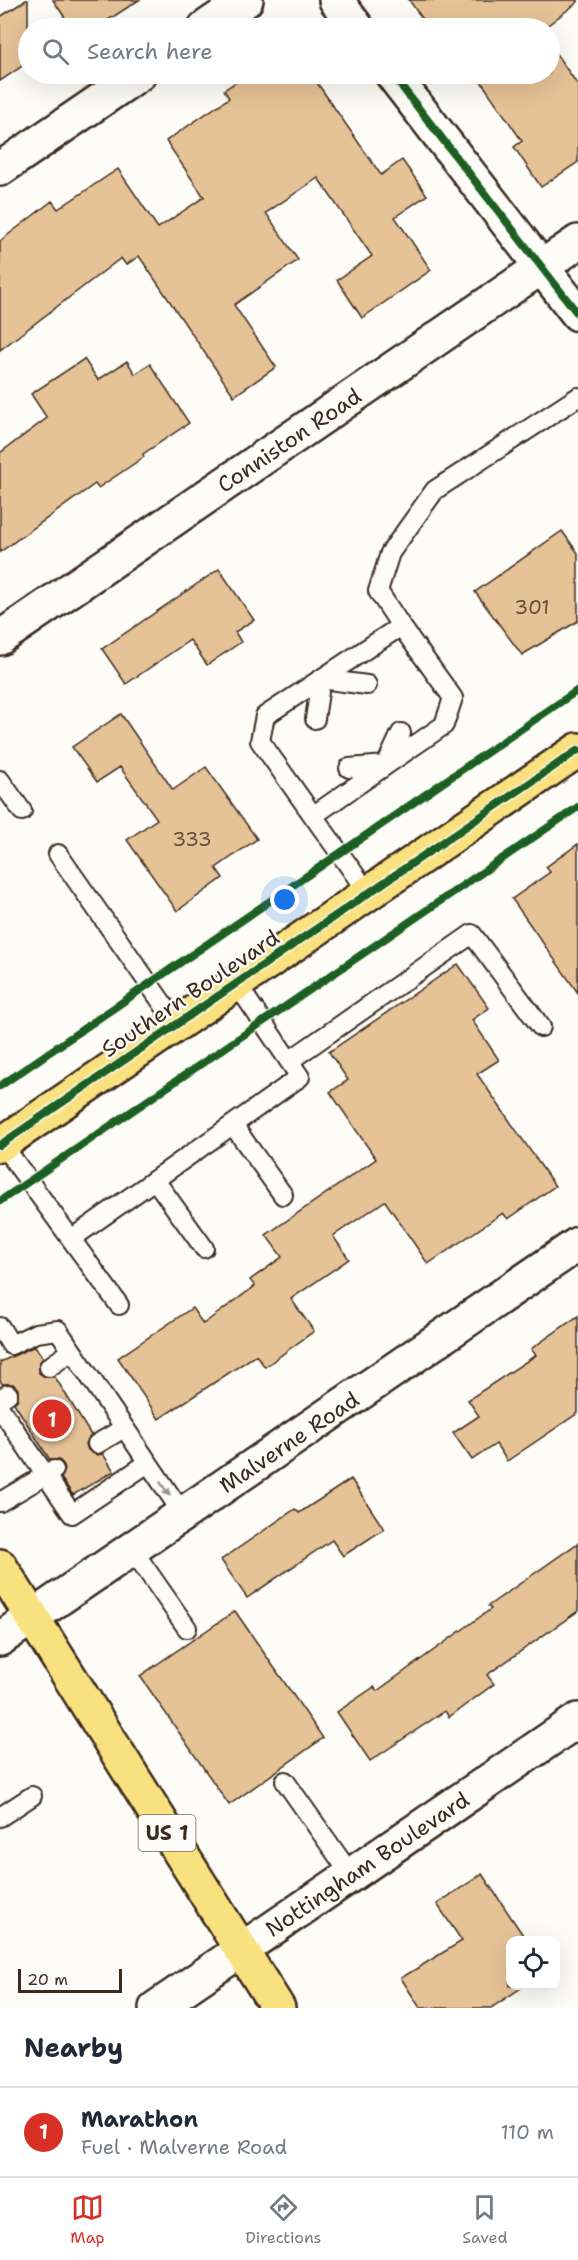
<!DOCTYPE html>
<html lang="en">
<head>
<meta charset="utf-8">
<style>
	:root { --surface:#fff; --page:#f2f2f3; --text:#1f2937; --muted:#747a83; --line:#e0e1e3; --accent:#d93025 }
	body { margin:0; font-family:"Shantell Sans",sans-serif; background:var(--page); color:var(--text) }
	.controls { position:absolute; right:18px; bottom:18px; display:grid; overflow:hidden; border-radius:12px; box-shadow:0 6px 24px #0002 }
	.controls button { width:54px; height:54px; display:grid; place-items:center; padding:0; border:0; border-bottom:2px solid var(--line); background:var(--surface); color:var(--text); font:30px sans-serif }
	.scale { position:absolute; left:18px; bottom:15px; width:104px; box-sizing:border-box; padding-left:6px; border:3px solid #3b2a1e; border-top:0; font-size:16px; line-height:21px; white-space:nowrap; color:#3b2a1e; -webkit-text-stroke:4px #fdfcf7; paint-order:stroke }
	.you { position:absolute; left:285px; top:900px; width:21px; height:21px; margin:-15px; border:4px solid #fff; border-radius:50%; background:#1a73e8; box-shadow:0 0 0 9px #1a73e833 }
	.badge { display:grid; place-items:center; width:39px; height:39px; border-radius:50%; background:var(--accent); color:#fff; font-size:20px; font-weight:700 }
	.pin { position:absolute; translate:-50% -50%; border:3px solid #fff; box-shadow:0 2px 6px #0006 }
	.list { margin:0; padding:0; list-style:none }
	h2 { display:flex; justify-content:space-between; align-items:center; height:78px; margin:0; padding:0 24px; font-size:26px }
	h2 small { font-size:20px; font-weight:400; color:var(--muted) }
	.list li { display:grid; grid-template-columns:39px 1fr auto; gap:18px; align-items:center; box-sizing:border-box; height:90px; padding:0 24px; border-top:2px solid var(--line) }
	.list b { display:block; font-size:22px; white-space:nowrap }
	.list p { margin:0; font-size:20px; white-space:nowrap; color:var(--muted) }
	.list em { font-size:20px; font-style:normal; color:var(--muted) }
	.icon { flex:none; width:33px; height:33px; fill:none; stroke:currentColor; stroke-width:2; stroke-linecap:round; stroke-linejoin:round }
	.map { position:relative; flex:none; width:578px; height:2008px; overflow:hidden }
	.search { position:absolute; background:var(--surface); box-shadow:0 6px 24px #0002; left:18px; right:18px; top:18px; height:66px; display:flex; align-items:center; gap:15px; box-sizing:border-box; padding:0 21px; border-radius:33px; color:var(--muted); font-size:22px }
	.sheet { height:168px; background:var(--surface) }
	nav { display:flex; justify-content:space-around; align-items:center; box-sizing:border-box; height:84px; border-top:2px solid var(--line); background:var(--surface); font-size:16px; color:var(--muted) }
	nav a { display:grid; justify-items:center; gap:3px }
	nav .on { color:var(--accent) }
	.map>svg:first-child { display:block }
	.building { fill:#e6c297; stroke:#3b2a1e; stroke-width:1.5 }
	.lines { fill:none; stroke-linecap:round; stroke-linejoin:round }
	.service-casing { stroke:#3b2a1e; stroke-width:22 }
	.minor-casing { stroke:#3b2a1e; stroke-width:38 }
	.tertiary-casing { stroke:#3b2a1e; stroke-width:38 }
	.primary-casing { stroke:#3b2a1e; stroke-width:38 }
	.service { stroke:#fdfcf7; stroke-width:18 }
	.minor { stroke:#fdfcf7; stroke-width:33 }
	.tertiary { stroke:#fdfcf7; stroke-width:33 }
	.primary { stroke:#fae180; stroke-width:33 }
	.cycleway-casing { stroke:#fdfcf7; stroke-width:11 }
	.cycleway { stroke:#1b5e20; stroke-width:8 }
	.oneway { fill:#9c938a }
	.labels { text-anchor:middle; stroke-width:5; stroke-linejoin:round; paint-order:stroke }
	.number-label { font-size:20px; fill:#66503c }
	.shield { fill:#fdfcf7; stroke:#75695f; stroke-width:1.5 }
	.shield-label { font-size:21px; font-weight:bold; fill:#3b2a1e }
	.street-label { font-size:22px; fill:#3b2a1e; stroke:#fdfcf7 }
</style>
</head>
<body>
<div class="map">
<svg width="578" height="2008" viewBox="0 0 578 2008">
	<rect width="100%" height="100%" fill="#fdfcf7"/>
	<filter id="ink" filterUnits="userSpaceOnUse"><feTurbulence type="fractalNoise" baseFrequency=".0167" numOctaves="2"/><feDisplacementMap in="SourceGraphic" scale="12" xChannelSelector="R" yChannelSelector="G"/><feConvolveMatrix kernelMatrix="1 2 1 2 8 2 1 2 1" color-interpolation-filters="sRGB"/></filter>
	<g filter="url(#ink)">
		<path class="building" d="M26,0H28V62L0,81V17Z
			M53,0H139L96,28H72Z
			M409,0H578V2L544,28H429Z
			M549,44L578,85V162L541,187L514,147L522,141L476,74L469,79L465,74H549Z
			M248,74H311L381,175L402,160L427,195L395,217L431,270L362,318L337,280L372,256L318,178L266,213L298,260L234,305L276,367L234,396L139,256L126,265L121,258L0,350V241L52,201L58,209L118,169L158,228L204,197L166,141L229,98L224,90Z
			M84,359L98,380L127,361L135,374L150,364L189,423L143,454L144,457L98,488L95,484L0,552V453L47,418L31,394Z
			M562,531L578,553V621L522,655L475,592Z
			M219,569L254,620L235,632L241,642L207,665L190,640L126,684L102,649Z
			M121,714L173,790L206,767L257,839L216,868L223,878L177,911L127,840L157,819L120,767L97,782L72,747Z
			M578,844V993L512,899L550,872L546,867Z
			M458,964L489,1008L472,1020L499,1060L477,1074L555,1186L508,1219L503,1213L428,1264L385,1201L333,1236L349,1259L291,1299L314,1331L265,1367L256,1355L159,1419L118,1358L192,1308L203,1324L255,1286L250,1280L282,1257L266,1235L376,1159L330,1092L348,1080L329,1052Z
			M578,1316V1413L507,1461L496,1444L472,1460L453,1433L479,1416L468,1400L536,1355L531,1349Z
			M35,1346L43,1358L39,1363V1373L45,1377H55L91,1435L86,1444L88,1450L97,1455L103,1454L114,1471L73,1495L61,1478L65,1470L63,1464L59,1460H50L14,1403L18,1399V1389L13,1384H2L0,1380V1362Z
			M351,1479L384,1529L343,1556L332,1540L247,1598L221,1560L295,1509L299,1513Z
			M578,1543V1611L487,1675L494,1684L449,1717L445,1711L370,1761L337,1712L374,1687L377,1691L491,1609L488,1606Z
			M235,1611L323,1738L229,1805L140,1676Z
			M482,1874L527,1941H510V1986H524L491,2008H420L401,1978L462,1941L437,1904Z"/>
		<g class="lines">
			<defs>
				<path id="service" d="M315,719L321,679L367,685
					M349,768L386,765L401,733
					M0,780L22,811
					M314,815L444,725L453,698L401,626
					M58,854L177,1024
					M368,893L260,741L265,716L401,626L378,591L390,553L435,490L578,397
					M289,1061L472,934L541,1027
					M233,1125L283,1195
					M2,1144L119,1305
					M155,1180L204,1248
					M71,1239L300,1077L236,983
					M0,1327L11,1345L36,1333L58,1330L183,1514
					M49,1367L72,1351
					M0,1399L8,1394
					M0,1408L72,1514L148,1463
					M97,1444L124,1428
					M0,1502L54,1470
					M132,1549L187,1628
					M285,1781L351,1875
					M0,1817L32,1796"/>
				<path id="minor" d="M205,28L246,0
					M0,169L139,74
					M0,638L578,242
					M0,1639L578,1244"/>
				<path id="tertiary" d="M336,0L357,28
					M392,74L578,314
					M156,2008L578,1720"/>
				<path id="primary" d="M0,1145L578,750
					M0,1566L278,2008"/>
			</defs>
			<use href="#service" class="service-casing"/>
			<use href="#minor" class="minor-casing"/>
			<use href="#tertiary" class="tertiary-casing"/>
			<use href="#primary" class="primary-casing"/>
			<use href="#service" class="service"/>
			<use href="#minor" class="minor"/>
			<use href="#tertiary" class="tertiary"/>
			<use href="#primary" class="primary"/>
			<defs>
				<path id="cycleway" d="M392,74L578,314
					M0,1086L578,690
					M0,1145L578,750
					M0,1201L578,807"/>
			</defs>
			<use href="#cycleway" class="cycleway-casing"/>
			<use href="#cycleway" class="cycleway"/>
		</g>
		<defs><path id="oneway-solid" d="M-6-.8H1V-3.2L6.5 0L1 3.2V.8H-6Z" transform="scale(1.5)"/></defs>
		<use class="oneway" href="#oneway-solid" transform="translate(165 1489) rotate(55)"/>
	</g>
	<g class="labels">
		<g class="number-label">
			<text x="532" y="614">301</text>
			<text x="192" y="846">333</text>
		</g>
		<rect class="shield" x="138.5" y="1815" width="57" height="36" rx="4.5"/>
		<g class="shield-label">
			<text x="167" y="1840">US 1</text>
		</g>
		<g class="street-label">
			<text transform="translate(289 440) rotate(-34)" y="8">Conniston Road</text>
			<text transform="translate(190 993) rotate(-34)" y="8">Southern Boulevard</text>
			<text transform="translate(289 1442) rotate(-34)" y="8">Malverne Road</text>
			<text transform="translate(367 1864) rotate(-34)" y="8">Nottingham Boulevard</text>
		</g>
	</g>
</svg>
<div class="controls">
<button><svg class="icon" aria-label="locate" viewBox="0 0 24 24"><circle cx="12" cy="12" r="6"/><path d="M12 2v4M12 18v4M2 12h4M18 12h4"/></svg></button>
</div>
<div class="scale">20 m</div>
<div class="you"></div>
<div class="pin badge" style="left:52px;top:1419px">1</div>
<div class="search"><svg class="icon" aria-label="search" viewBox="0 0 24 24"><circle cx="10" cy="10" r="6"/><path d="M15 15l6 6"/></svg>Search here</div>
</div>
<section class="sheet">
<h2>Nearby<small></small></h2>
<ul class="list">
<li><span class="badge">1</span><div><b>Marathon</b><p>Fuel · Malverne Road</p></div><em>110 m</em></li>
</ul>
</section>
<nav>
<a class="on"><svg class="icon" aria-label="map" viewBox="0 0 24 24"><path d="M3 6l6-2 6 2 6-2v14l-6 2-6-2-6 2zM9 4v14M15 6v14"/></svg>Map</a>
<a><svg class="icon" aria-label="directions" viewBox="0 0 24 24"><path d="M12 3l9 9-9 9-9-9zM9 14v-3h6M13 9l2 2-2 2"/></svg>Directions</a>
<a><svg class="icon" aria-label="saved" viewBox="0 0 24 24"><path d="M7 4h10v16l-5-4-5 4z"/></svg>Saved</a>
</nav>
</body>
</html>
